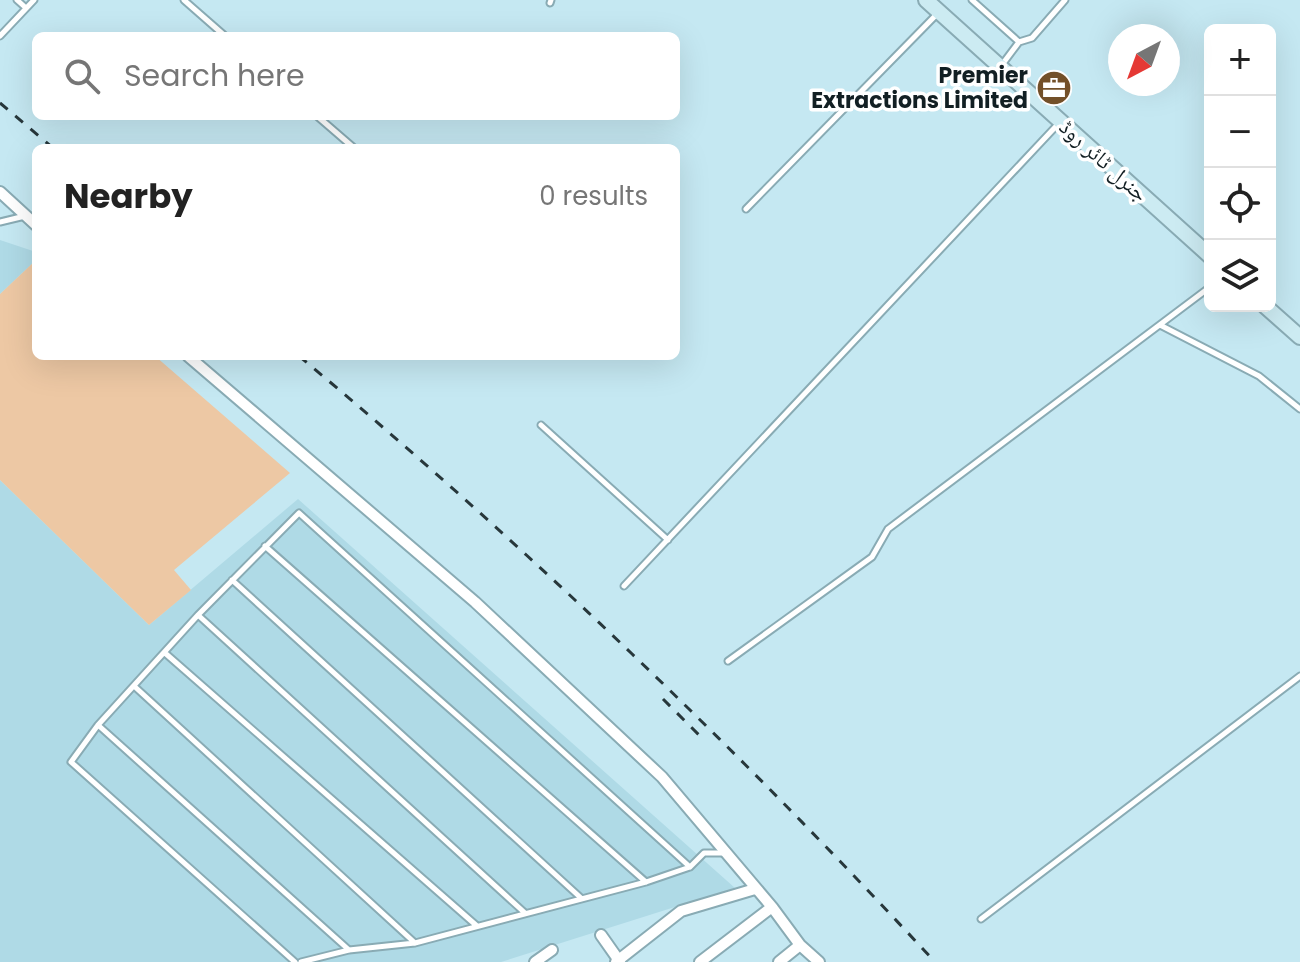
<!DOCTYPE html>
<html lang="en">
<head>
<meta charset="utf-8">
<style>
	:root { --surface:#fff; --page:#f2f2f2; --text:#222; --muted:#767676; --line:#e0e0e0 }
	body { margin:0; font-family:Poppins,"Noto Naskh Arabic",sans-serif; background:var(--page); color:var(--text) }
	.controls { position:absolute; right:24px; top:24px; display:grid; overflow:hidden; border-radius:12px; box-shadow:0 8px 32px #0002 }
	.controls button { width:72px; height:72px; display:grid; place-items:center; padding:0; border:0; border-bottom:2px solid var(--line); background:var(--surface); color:var(--text); font:40px sans-serif }
	.compass { position:absolute; left:1108px; top:24px; width:72px; height:72px; border-radius:50%; background:var(--surface); box-shadow:0 8px 32px #0002; rotate:221deg }
	.list { margin:0; padding:0; list-style:none }
	h2 { display:flex; justify-content:space-between; align-items:center; height:104px; margin:0; padding:0 32px; font-size:34px }
	h2 small { font-size:26px; font-weight:400; color:var(--muted) }
	.icon { flex:none; width:44px; height:44px; fill:none; stroke:currentColor; stroke-width:2; stroke-linecap:round; stroke-linejoin:round }
	.map { position:relative; flex:none; width:1300px; height:962px; overflow:hidden }
	.search { position:absolute; background:var(--surface); box-shadow:0 8px 32px #0002; left:32px; top:32px; width:648px; height:88px; display:flex; align-items:center; gap:20px; box-sizing:border-box; padding:0 28px; border-radius:12px; color:var(--muted); font-size:30px }
	.panel { position:absolute; background:var(--surface); box-shadow:0 8px 32px #0002; left:32px; top:144px; width:648px; height:216px; border-radius:12px }
	.map>svg:first-child { display:block }
	.built { fill:#afdae6 }
	.green { fill:#edc8a4 }
	.lines { fill:none; stroke-linecap:round; stroke-linejoin:round }
	.lane-casing { stroke:#89abb4; stroke-width:9 }
	.street-casing { stroke:#89abb4; stroke-width:14 }
	.secondary-casing { stroke:#89abb4; stroke-width:18 }
	.lane { stroke:#fff; stroke-width:5 }
	.street { stroke:#fff; stroke-width:10 }
	.secondary { stroke:#ccebf2; stroke-width:14 }
	.rail { stroke:#27373b; stroke-width:3; stroke-dasharray:10 10; stroke-linecap:butt }
	.labels { text-anchor:middle; stroke-width:7; stroke-linejoin:round; paint-order:stroke }
	.poi-label { font-size:22px; font-weight:bold; fill:#121f23; stroke:#fff; text-anchor:end }
	.street-label { font-size:22px; fill:#121f23; stroke:#fff }
</style>
</head>
<body>
<div class="map">
<svg width="1300" height="962" viewBox="0 0 1300 962">
	<rect width="100%" height="100%" fill="#c5e8f2"/>
	<path class="built" d="M0,240L36,252V260L0,294Z
		M0,480L149,625L298,499L735,888L501,962H0Z"/>
	<path class="green" d="M36,260V356H155L290,473L174,570L191,590L149,625L0,480V294Z"/>
	<g class="lines">
		<defs>
			<path id="lane" d="M17,0L26,8
				M184,0L225,36
				M972,0L1019,42
				M550,3L551,0
				M0,36L34,0
				M1001,66L1019,42L1032,38L1065,0
				M317,116L354,148
				M746,209L938,13
				M0,222L25,216
				M1160,325L1259,376L1300,409
				M541,425L668,540
				M265,546L646,882
				M232,580L581,898
				M624,586L1060,122
				M198,615L525,913
				M165,653L477,926
				M728,661L872,557L888,529L1210,287
				M134,686L415,943
				M98,725L349,950
				M981,919L1300,676
				M295,962L71,762L98,725L198,615L299,513L690,867
				M301,962L349,950L415,943L646,882L690,867L704,853H723"/>
			<path id="street" d="M0,192L36,225
				M188,356L475,602L662,777L772,907L800,945L819,962
				M601,935L620,962
				M535,962L552,950
				M616,962L681,911L755,889
				M700,962L772,907
				M779,962L800,945"/>
			<path id="secondary" d="M926,0L1210,256
				M1265,306L1300,337"/>
		</defs>
		<use href="#lane" class="lane-casing"/>
		<use href="#street" class="street-casing"/>
		<use href="#secondary" class="secondary-casing"/>
		<use href="#lane" class="lane"/>
		<use href="#street" class="street"/>
		<use href="#secondary" class="secondary"/>
		<path class="rail" d="M0,103L53,148
			M299,356C524,544 736,747 935,962
			M663,699L705,741"/>
	</g>
	<defs>
		<symbol id="office-disc" viewBox="-11 -11 22 22"><circle r="9.5" fill="#735029" stroke="#fff"/><path d="M-6-3h4V-5.5h4V-3h4V5H-6ZM-1-4.5V-3h2v-1.5ZM-6 0V1H6V0Z" fill="#fff"/></symbol>
	</defs>
	<g fill-rule="evenodd">
		<use href="#office-disc" x="1034" y="68" width="40" height="40"/>
	</g>
	<g class="labels">
		<g class="poi-label">
			<text x="1028" y="83">Premier<tspan x="1028" dy="25">Extractions Limited</tspan></text>
		</g>
		<g class="street-label">
			<text transform="translate(1104 160) rotate(42)" y="8">جنرل ٹائر روڈ</text>
		</g>
	</g>
</svg>
<div class="controls">
<button>+</button>
<button>−</button>
<button><svg class="icon" aria-label="locate" viewBox="0 0 24 24"><circle cx="12" cy="12" r="6"/><path d="M12 2v4M12 18v4M2 12h4M18 12h4"/></svg></button>
<button><svg class="icon" aria-label="layers" viewBox="0 0 24 24"><path d="M12 4l9 5-9 5-9-5zM3 14l9 5 9-5"/></svg></button>
</div>
<svg class="compass" viewBox="-18 -18 36 36"><path d="M0-13l5 13h-10z" fill="#e53935"/><path d="M0 13l5-13h-10z" fill="#767676"/></svg>
<div class="search"><svg class="icon" aria-label="search" viewBox="0 0 24 24"><circle cx="10" cy="10" r="6"/><path d="M15 15l6 6"/></svg>Search here</div>
<section class="panel">
<h2>Nearby<small>0 results</small></h2>
<ul class="list">
</ul>
</section>
</div>
</body>
</html>
